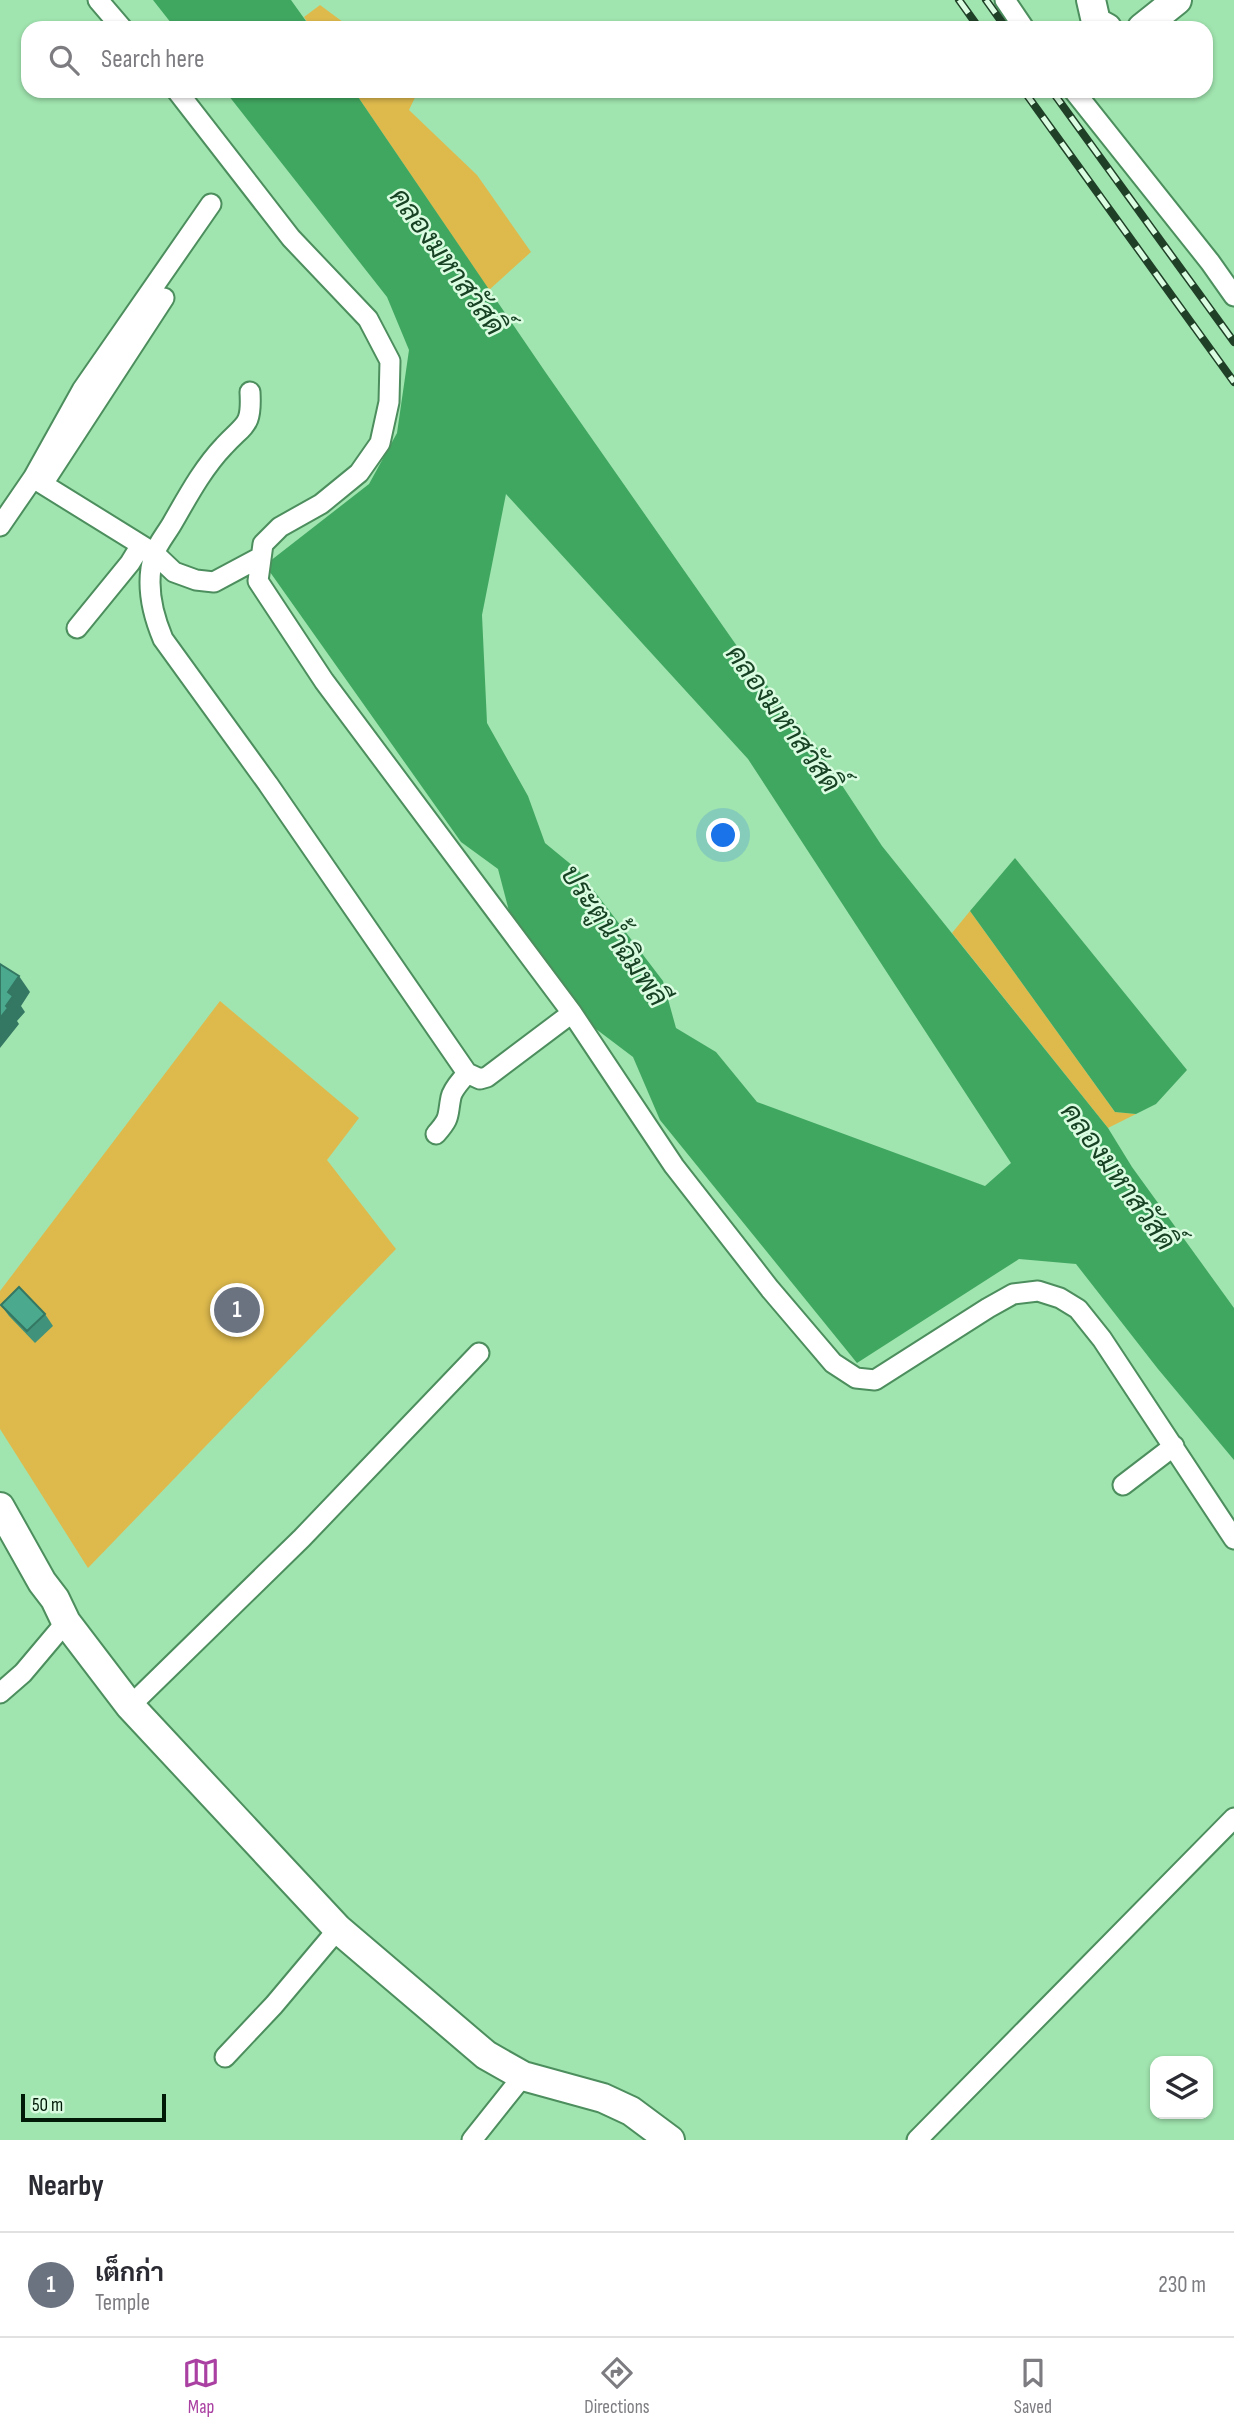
<!DOCTYPE html>
<html lang="en">
<head>
<meta charset="utf-8">
<style>
	:root { --surface:#fff; --page:#f7f7f7; --text:#2b2b33; --muted:#7c7c81; --line:#e1e1e2; --accent:#aa41a2 }
	body { margin:0; font-family:"Sofia Sans Condensed",Sarabun,sans-serif; background:var(--page); color:var(--text) }
	.controls { position:absolute; right:21px; bottom:21px; display:grid; overflow:hidden; border-radius:14px; box-shadow:0 2px 5px #0004 }
	.controls button { width:63px; height:63px; display:grid; place-items:center; padding:0; border:0; border-bottom:2px solid var(--line); background:var(--surface); color:var(--text); font:35px sans-serif }
	.scale { position:absolute; left:21px; bottom:18px; width:145px; box-sizing:border-box; padding-left:7px; border:4px solid #011a08; border-top:0; font-size:19px; line-height:24px; white-space:nowrap; color:#011a08; -webkit-text-stroke:5px #dafce0; paint-order:stroke }
	.you { position:absolute; left:724px; top:836px; width:24px; height:24px; margin:-18px; border:5px solid #fff; border-radius:50%; background:#1a73e8; box-shadow:0 0 0 10px #1a73e833 }
	.badge { display:grid; place-items:center; width:46px; height:46px; border-radius:50%; background:var(--accent); color:#fff; font-size:23px; font-weight:700 }
	.pin { position:absolute; translate:-50% -50%; border:4px solid #fff; box-shadow:0 2px 7px #0006 }
	.list { margin:0; padding:0; list-style:none }
	h2 { display:flex; justify-content:space-between; align-items:center; height:91px; margin:0; padding:0 28px; font-size:30px }
	h2 small { font-size:23px; font-weight:400; color:var(--muted) }
	.list li { display:grid; grid-template-columns:46px 1fr auto; gap:21px; align-items:center; box-sizing:border-box; height:105px; padding:0 28px; border-top:2px solid var(--line) }
	.list b { display:block; font-size:26px; white-space:nowrap }
	.list p { margin:0; font-size:23px; white-space:nowrap; color:var(--muted) }
	.list em { font-size:23px; font-style:normal; color:var(--muted) }
	.icon { flex:none; width:38px; height:38px; fill:none; stroke:currentColor; stroke-width:2; stroke-linecap:round; stroke-linejoin:round }
	.map { position:relative; flex:none; width:1234px; height:2140px; overflow:hidden }
	.search { position:absolute; background:var(--surface); box-shadow:0 2px 5px #0004; left:21px; right:21px; top:21px; height:77px; display:flex; align-items:center; gap:18px; box-sizing:border-box; padding:0 24px; border-radius:21px; color:var(--muted); font-size:26px }
	.sheet { height:196px; background:var(--surface) }
	nav { display:flex; justify-content:space-around; align-items:center; box-sizing:border-box; height:98px; border-top:2px solid var(--line); background:var(--surface); font-size:19px; color:var(--muted) }
	nav a { display:grid; justify-items:center; gap:4px }
	nav .on { color:var(--accent) }
	.map>svg:first-child { display:block }
	.green { fill:#deba4d }
	.water { fill:#40a760; fill-rule:evenodd }
	.lines { fill:none; stroke-linecap:round; stroke-linejoin:round }
	.street-casing { stroke:#4c8e5d; stroke-width:23 }
	.secondary-casing { stroke:#4c8e5d; stroke-width:32 }
	.street { stroke:#fff; stroke-width:19 }
	.secondary { stroke:#fff; stroke-width:28 }
	.rail-casing { stroke:#1f4027; stroke-width:8 }
	.rail { stroke:#dafce0; stroke-width:5; stroke-dasharray:16; stroke-linecap:butt }
	.wall { fill:#40927a }
	.shaded-wall { fill:#347763 }
	.building { fill:#4baa8e; stroke:#347763; stroke-width:2 }
	.labels { text-anchor:middle; stroke-width:5; stroke-linejoin:round; paint-order:stroke }
	.water-label { font-size:28px; font-style:italic; fill:#184224; stroke:#dafce0 }
</style>
</head>
<body>
<div class="map">
<svg width="1234" height="2140" viewBox="0 0 1234 2140">
	<rect width="100%" height="100%" fill="#a0e4af"/>
	<path class="green" d="M320,5L351,28H311L304,17Z
		M354,91H418L409,110L477,175L531,252L489,290Z
		M970,911L1115,1112L1136,1114L1108,1128L952,933Z
		M220,1001L359,1118L327,1160L396,1249L88,1568L0,1429V1291Z"/>
	<path class="water" d="M153,0H291L311,28H175Z
		M225,91H354L546,373L746,659L818,749L882,846L1108,1128L1132,1167L1234,1308V1460L1158,1369L1076,1264L1019,1259L857,1363L660,1120L633,1057L592,1026L509,911L498,869L461,842L265,565L369,484L397,433L409,350L387,297ZM506,494L748,759L1011,1163L985,1186L757,1102L716,1052L676,1028L663,981L579,871L545,843L528,796L487,723L482,615Z
		M1015,858L1187,1070L1156,1104L1136,1114L1115,1112L970,911Z"/>
	<g class="lines">
		<defs>
			<path id="street" d="M98,0L122,28
				M1005,0L1024,28
				M177,91L291,238L368,319L390,361L389,402L380,443L359,473L321,504L280,527L263,544L258,581L324,681L572,1013L674,1166L770,1289L833,1363L856,1378L875,1380L988,1308L1013,1294L1038,1291L1060,1298L1078,1309L1102,1339L1234,1539
				M1074,91L1210,262L1234,296
				M250,392C252,427 245,423 224,446C203,468 188,496 173,522C167,533 157,544 154,555C145,584 152,613 163,639L268,784L467,1073L480,1079L487,1077L572,1013
				M48,476L164,298
				M33,478L154,553L174,572L196,580L214,582L259,558
				M0,526L33,478L82,390L211,204
				M77,628L130,563L141,545
				M436,1134C451,1117 447,1117 451,1097C453,1088 462,1080 467,1073
				M1123,1485L1174,1446
				M0,1693L23,1673L66,1622
				M130,1706L302,1538L479,1353
				M225,2057L274,2005L338,1929
				M472,2140L523,2076
				M917,2140L1234,1818"/>
			<path id="secondary" d="M1091,0L1096,22L1107,28
				M1142,28L1177,0
				M0,1507L42,1582L55,1599L66,1622L130,1706L338,1929L486,2055L523,2076L603,2098L631,2111L670,2140"/>
		</defs>
		<use href="#street" class="street-casing"/>
		<use href="#secondary" class="secondary-casing"/>
		<use href="#street" class="street"/>
		<use href="#secondary" class="secondary"/>
		<defs>
			<path id="rail" d="M959,0L979,28
				M986,0L1006,28
				M1024,91L1234,382
				M1052,91L1234,342"/>
		</defs>
		<use href="#rail" class="rail-casing"/>
		<use href="#rail" class="rail"/>
	</g>
	<path class="wall" d="M1,1305L45,1314L53,1326L35,1343L9,1316Z"/>
	<path class="shaded-wall" d="M19,976L30,992L21,1006L25,1012L17,1021L19,1024L0,1048V1018L6,1006L8,992Z"/>
	<path class="building" d="M0,964L19,976L8,992L13,996L6,1006L8,1008L0,1018Z
		M19,1287L45,1314L27,1331L1,1305Z"/>
	<g class="labels">
		<g class="water-label">
			<text transform="translate(448 261) rotate(54)" y="10">คลองมหาสวัสดิ์</text>
			<text transform="translate(784 718) rotate(54)" y="10">คลองมหาสวัสดิ์</text>
			<text transform="translate(615 935) rotate(55)" y="10">ประตูน้ำฉิมพลี</text>
			<text transform="translate(1119 1176) rotate(54)" y="10">คลองมหาสวัสดิ์</text>
		</g>
	</g>
</svg>
<div class="controls">
<button><svg class="icon" aria-label="layers" viewBox="0 0 24 24"><path d="M12 4l9 5-9 5-9-5zM3 14l9 5 9-5"/></svg></button>
</div>
<div class="scale">50 m</div>
<div class="you"></div>
<div class="pin badge" style="left:237px;top:1310px;background:#6b7280">1</div>
<div class="search"><svg class="icon" aria-label="search" viewBox="0 0 24 24"><circle cx="10" cy="10" r="6"/><path d="M15 15l6 6"/></svg>Search here</div>
</div>
<section class="sheet">
<h2>Nearby<small></small></h2>
<ul class="list">
<li><span class="badge" style="background:#6b7280">1</span><div><b>เต็กก่า</b><p>Temple</p></div><em>230 m</em></li>
</ul>
</section>
<nav>
<a class="on"><svg class="icon" aria-label="map" viewBox="0 0 24 24"><path d="M3 6l6-2 6 2 6-2v14l-6 2-6-2-6 2zM9 4v14M15 6v14"/></svg>Map</a>
<a><svg class="icon" aria-label="directions" viewBox="0 0 24 24"><path d="M12 3l9 9-9 9-9-9zM9 14v-3h6M13 9l2 2-2 2"/></svg>Directions</a>
<a><svg class="icon" aria-label="saved" viewBox="0 0 24 24"><path d="M7 4h10v16l-5-4-5 4z"/></svg>Saved</a>
</nav>
</body>
</html>
